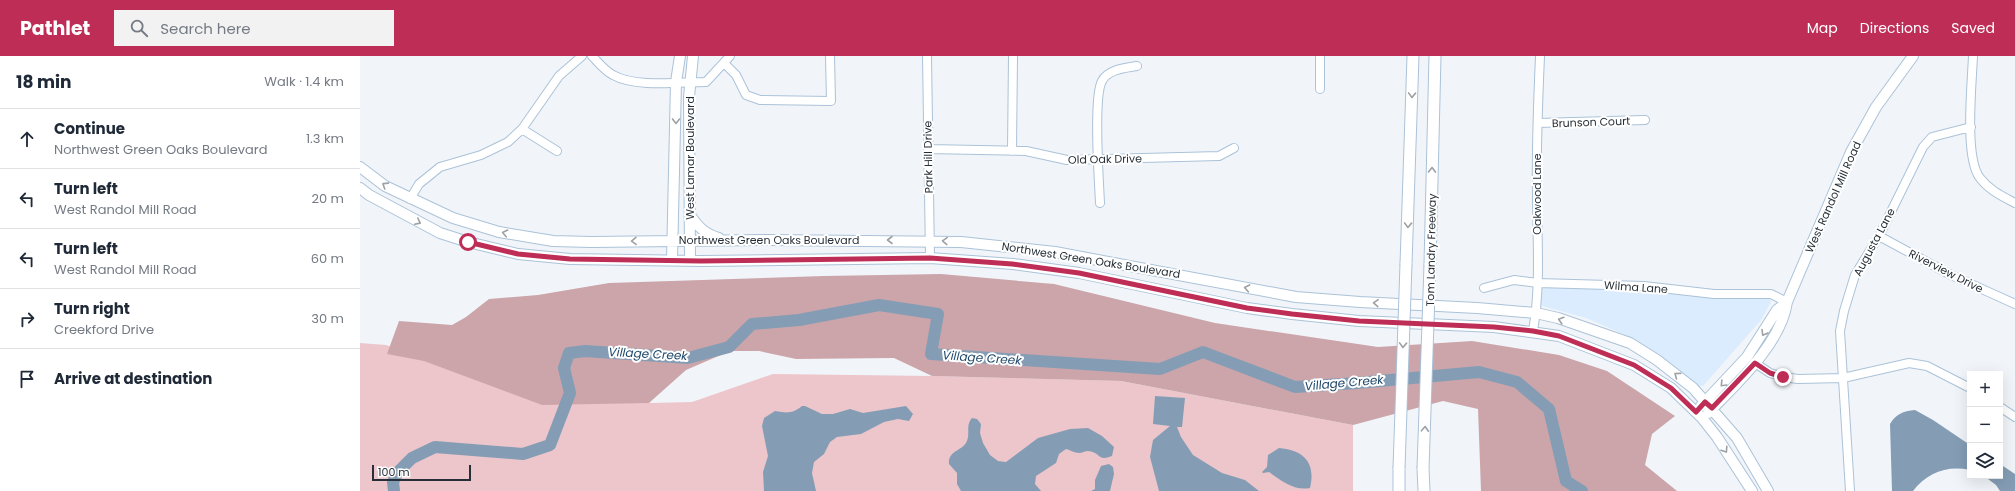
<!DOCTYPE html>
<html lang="en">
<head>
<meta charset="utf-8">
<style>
	:root { --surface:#fff; --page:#f2f2f3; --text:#1f2937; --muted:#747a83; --line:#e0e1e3; --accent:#bd2d56 }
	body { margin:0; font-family:Poppins,sans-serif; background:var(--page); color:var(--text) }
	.controls { position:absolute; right:12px; bottom:12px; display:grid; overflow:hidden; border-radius:0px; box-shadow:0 4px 16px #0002 }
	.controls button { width:36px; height:36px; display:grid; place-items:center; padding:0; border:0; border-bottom:1px solid var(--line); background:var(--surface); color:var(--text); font:20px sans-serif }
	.scale { position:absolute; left:12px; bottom:10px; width:99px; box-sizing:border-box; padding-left:4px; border:2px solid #262f37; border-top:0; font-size:11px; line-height:14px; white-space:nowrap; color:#262f37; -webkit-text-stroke:3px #fff; paint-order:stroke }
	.stop { position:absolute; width:12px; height:12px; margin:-9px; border:3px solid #bd2d56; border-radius:50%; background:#fff }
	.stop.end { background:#bd2d56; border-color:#fff; box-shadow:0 1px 4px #0008 }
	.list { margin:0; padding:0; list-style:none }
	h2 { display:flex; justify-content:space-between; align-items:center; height:52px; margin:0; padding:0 16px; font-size:17px }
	h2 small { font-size:13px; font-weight:400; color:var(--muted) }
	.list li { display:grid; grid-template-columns:26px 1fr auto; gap:12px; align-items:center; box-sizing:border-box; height:60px; padding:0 16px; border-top:1px solid var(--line) }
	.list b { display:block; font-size:15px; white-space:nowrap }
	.list p { margin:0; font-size:13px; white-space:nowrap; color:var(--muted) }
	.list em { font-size:13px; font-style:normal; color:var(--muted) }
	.icon { flex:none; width:22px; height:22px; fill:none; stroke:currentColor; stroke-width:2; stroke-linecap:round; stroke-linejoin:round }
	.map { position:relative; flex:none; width:1655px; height:435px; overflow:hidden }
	header { display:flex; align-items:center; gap:24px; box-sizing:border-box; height:56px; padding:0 20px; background:var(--accent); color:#fff }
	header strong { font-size:19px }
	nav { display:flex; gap:22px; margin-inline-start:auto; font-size:14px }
	.search { width:280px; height:36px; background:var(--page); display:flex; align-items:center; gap:10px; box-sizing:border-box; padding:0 14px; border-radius:0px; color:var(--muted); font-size:15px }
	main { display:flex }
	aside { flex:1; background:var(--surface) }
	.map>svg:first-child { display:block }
	.built { fill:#daecfd }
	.green { fill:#ecc6cb }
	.forest { fill:#cba5aa }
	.water { fill:#849db5 }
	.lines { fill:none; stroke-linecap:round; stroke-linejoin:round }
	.river { stroke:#849db5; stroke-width:12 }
	.minor-casing { stroke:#abc2d8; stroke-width:10 }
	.major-casing { stroke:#abc2d8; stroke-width:12 }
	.highway-casing { stroke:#abc2d8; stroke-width:13 }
	.minor { stroke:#fff; stroke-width:8 }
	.major { stroke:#fff; stroke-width:10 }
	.highway { stroke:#fff; stroke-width:11 }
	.highway-bridge-casing { stroke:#abc2d8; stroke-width:13; stroke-linecap:butt }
	.highway-bridge { stroke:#fff; stroke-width:11 }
	.oneway { stroke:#9da1a5 }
	.route { stroke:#bd2d56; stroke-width:5 }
	.labels { text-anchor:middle; stroke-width:4; stroke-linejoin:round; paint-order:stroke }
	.street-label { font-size:11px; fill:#262f37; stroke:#fff }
	.water-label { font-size:12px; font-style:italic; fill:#1e476a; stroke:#fff }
</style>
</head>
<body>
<header>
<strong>Pathlet</strong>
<div class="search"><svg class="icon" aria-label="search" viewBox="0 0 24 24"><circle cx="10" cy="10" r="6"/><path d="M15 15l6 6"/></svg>Search here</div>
<nav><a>Map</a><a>Directions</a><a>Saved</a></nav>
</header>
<main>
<aside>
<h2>18 min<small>Walk · 1.4 km</small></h2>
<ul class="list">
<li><svg class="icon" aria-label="ahead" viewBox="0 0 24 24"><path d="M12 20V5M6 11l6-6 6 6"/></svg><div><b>Continue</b><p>Northwest Green Oaks Boulevard</p></div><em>1.3 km</em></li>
<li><svg class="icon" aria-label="left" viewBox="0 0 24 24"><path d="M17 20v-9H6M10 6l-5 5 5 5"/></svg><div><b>Turn left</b><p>West Randol Mill Road</p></div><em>20 m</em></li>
<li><svg class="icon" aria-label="left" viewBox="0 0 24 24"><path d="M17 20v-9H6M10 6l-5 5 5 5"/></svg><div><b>Turn left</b><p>West Randol Mill Road</p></div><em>60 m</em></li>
<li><svg class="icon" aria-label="right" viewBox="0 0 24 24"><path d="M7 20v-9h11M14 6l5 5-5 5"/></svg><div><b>Turn right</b><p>Creekford Drive</p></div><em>30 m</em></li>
<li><svg class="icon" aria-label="arrive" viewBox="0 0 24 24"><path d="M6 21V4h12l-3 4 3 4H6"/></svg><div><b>Arrive at destination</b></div></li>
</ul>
</aside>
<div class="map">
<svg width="1655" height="435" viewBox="0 0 1655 435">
	<rect width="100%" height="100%" fill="#f1f5fa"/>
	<path class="built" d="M1180,230L1408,238L1411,246L1401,264L1343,330H1338L1308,305L1266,279L1226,262L1179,249Z"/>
	<path class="green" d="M0,287L26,289L100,314L289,347L332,346L413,318L572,320L761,325L993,369V435H0Z"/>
	<path class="forest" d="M581,218L694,228L855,267L1018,291L1112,285L1199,299L1247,315L1315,360L1292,378L1285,409L1317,435H1121L1118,353L1083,345L993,369L761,325L572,320L534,302L436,303L399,295H370L326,314L289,347L182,349L64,305L27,298L39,265L92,269L106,261L129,243L178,239L249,227L464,220Z"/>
	<path class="water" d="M795,340L825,342L822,371H817L821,381L833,399L862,417L885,424L899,435H799L790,401L793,384L810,370L793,368Z
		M442,350H445L462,358H473L490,353L503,357L546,350L553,358L549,365L538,363L524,366L501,378L477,381L470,386L464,398L454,406L452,417L456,435H404L403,416L408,400L402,370L404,362L415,355C427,357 432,358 442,350Z
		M1555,354L1573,364L1610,389V414C1587,409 1567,417 1553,435H1532L1530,368C1536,358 1543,355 1555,354Z
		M612,362L617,363L621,368L620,377L623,387L630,399L638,405L646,406L678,382L710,373L728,372L742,380L754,391L752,400C737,406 741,396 728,395C725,395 722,397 719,397C715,397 710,394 706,393L699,398L696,407L676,420L675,428L681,435H601L597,428V417L589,408C588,395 601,395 606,387C611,378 605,370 612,362Z
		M919,392C944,394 956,407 950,432C934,435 922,425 909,416L903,417L902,416L907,411L908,399Z
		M749,408L753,411L754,418L750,435H731L735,433V424L741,410Z
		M1640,408L1655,418V435H1640L1636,429L1624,420H1640Z"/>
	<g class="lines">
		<path class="river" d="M34,435L33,426L38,416L52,402L75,391L163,398L190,389L210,337L204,312L209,297L225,295L328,302L369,291L392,268L439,264L519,249L578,258L571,298L800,313L843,296L935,331L997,327L1119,316L1157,326L1189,353L1206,425L1222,435"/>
		<defs>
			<path id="minor" d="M232,0C238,6 245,15 253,19C276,32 320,26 346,26L370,0
				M567,0L570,202
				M1613,0C1612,27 1604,102 1620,122C1629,134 1642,140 1655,147
				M364,7L376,19L386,39L400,44L471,45L470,0
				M960,33V0
				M1178,67L1285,64
				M162,73L197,95
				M568,93L666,95L707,104L859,100L874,92
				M652,95L653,0
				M50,143L59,128L80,111L121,99L148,86L162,73L199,20L222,0
				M740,147C739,125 733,41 742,25C748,13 766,12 777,10
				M1519,180L1591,219L1655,248
				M1124,232L1154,224L1178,227L1284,230L1354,238H1411L1427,246
				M1173,275C1181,230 1177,183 1177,138C1176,92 1178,46 1180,0
				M1395,307L1410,317L1423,321L1438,323L1483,322L1549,307L1567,310L1610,332
				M1640,351L1655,361
				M1490,435L1480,275L1484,255L1495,219L1519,180L1563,91L1572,81L1611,71"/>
			<path id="major" d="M0,111L25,130L93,162L139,176L193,185L231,186L409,184L601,186L695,196L936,241L1000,246L1117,252L1176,257L1198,262L1270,287L1297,304L1333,332L1377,382L1408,435
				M0,132L9,139L80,177L108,186L158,198L210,203L341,205L570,202L653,208L719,217L887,252L932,258L999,265L1134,271L1199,280L1274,309L1311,332L1342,362L1357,381L1392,435
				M330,159C338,171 345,178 359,182
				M312,204L316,26L320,0
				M330,205L329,41L333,0
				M1341,350L1387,301L1417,254L1427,246
				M1348,357C1376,328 1421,288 1427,246L1491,96L1516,51L1553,0"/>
			<path id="highway" d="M1046,208L1053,0
				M1070,209L1075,0
				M1063,412L1064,435
				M1039,435V412"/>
		</defs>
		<use href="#minor" class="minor-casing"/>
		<use href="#major" class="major-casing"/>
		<use href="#highway" class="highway-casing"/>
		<use href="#minor" class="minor"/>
		<use href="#major" class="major"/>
		<use href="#highway" class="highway"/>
		<defs>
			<path id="highway-bridge" d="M1039,412L1046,208
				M1063,412L1070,209"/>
		</defs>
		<use href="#highway-bridge" class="highway-bridge-casing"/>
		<use href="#highway-bridge" class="highway-bridge"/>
	</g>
	<defs><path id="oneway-chevron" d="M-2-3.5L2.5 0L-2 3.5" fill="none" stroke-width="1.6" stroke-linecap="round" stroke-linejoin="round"/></defs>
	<g class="oneway">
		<use href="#oneway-chevron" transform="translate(1052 39) rotate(92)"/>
		<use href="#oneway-chevron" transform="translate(316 65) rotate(91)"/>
		<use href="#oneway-chevron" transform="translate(1072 114) rotate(-89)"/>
		<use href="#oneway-chevron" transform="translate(25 129) rotate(-147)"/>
		<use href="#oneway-chevron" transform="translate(58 166) rotate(27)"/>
		<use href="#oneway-chevron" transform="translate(1048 169) rotate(92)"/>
		<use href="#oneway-chevron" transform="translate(145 177) rotate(-168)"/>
		<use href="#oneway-chevron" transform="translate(530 184) rotate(-180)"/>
		<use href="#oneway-chevron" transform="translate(274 185) rotate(179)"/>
		<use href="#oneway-chevron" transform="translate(585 185) rotate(-177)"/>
		<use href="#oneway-chevron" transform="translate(887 232) rotate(-169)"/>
		<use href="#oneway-chevron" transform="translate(1016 247) rotate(-177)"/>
		<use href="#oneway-chevron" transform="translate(1201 264) rotate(-163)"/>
		<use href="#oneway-chevron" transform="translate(1404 277) rotate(121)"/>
		<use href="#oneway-chevron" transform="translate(1043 289) rotate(92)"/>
		<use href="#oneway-chevron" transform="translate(1317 319) rotate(-143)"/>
		<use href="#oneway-chevron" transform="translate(1363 328) rotate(134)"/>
		<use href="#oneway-chevron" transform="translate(1065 373) rotate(-87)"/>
		<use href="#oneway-chevron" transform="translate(1365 394) rotate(57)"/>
	</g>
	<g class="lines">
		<path class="route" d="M108,186L158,198L210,203L341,205L570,202L652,208L719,217L887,252L932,258L999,265L1134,271L1173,275L1199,280L1274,309L1311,332L1336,356L1345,346L1352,352L1395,307L1410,317L1423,321"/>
	</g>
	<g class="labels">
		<g class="street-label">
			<text transform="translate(1231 66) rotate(-2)" y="4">Brunson Court</text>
			<text transform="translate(568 101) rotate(-91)" y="4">Park Hill Drive</text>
			<text transform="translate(330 102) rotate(-90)" y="4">West Lamar Boulevard</text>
			<text transform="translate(745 103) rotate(-1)" y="4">Old Oak Drive</text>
			<text transform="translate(1177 138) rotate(-90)" y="4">Oakwood Lane</text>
			<text transform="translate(1473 141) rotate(-66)" y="4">West Randol Mill Road</text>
			<text x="409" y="188">Northwest Green Oaks Boulevard</text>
			<text transform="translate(1514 186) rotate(-62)" y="4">Augusta Lane</text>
			<text transform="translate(1071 194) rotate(-89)" y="4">Tom Landry Freeway</text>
			<text transform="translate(731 204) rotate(9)" y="4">Northwest Green Oaks Boulevard</text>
			<text transform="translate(1586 215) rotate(27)" y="4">Riverview Drive</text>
			<text transform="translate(1276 231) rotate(4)" y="4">Wilma Lane</text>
		</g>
		<g class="water-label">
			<text transform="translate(288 298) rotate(3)" y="4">Village Creek</text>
			<text transform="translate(622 302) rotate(4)" y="4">Village Creek</text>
			<text transform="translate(984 327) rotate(-5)" y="4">Village Creek</text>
		</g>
	</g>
</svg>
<div class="controls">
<button>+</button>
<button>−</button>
<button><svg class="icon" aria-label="layers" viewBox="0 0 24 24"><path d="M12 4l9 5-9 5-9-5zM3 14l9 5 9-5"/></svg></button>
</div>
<div class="scale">100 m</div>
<div class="stop" style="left:108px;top:186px"></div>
<div class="stop end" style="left:1423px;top:321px"></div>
</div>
</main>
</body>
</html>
